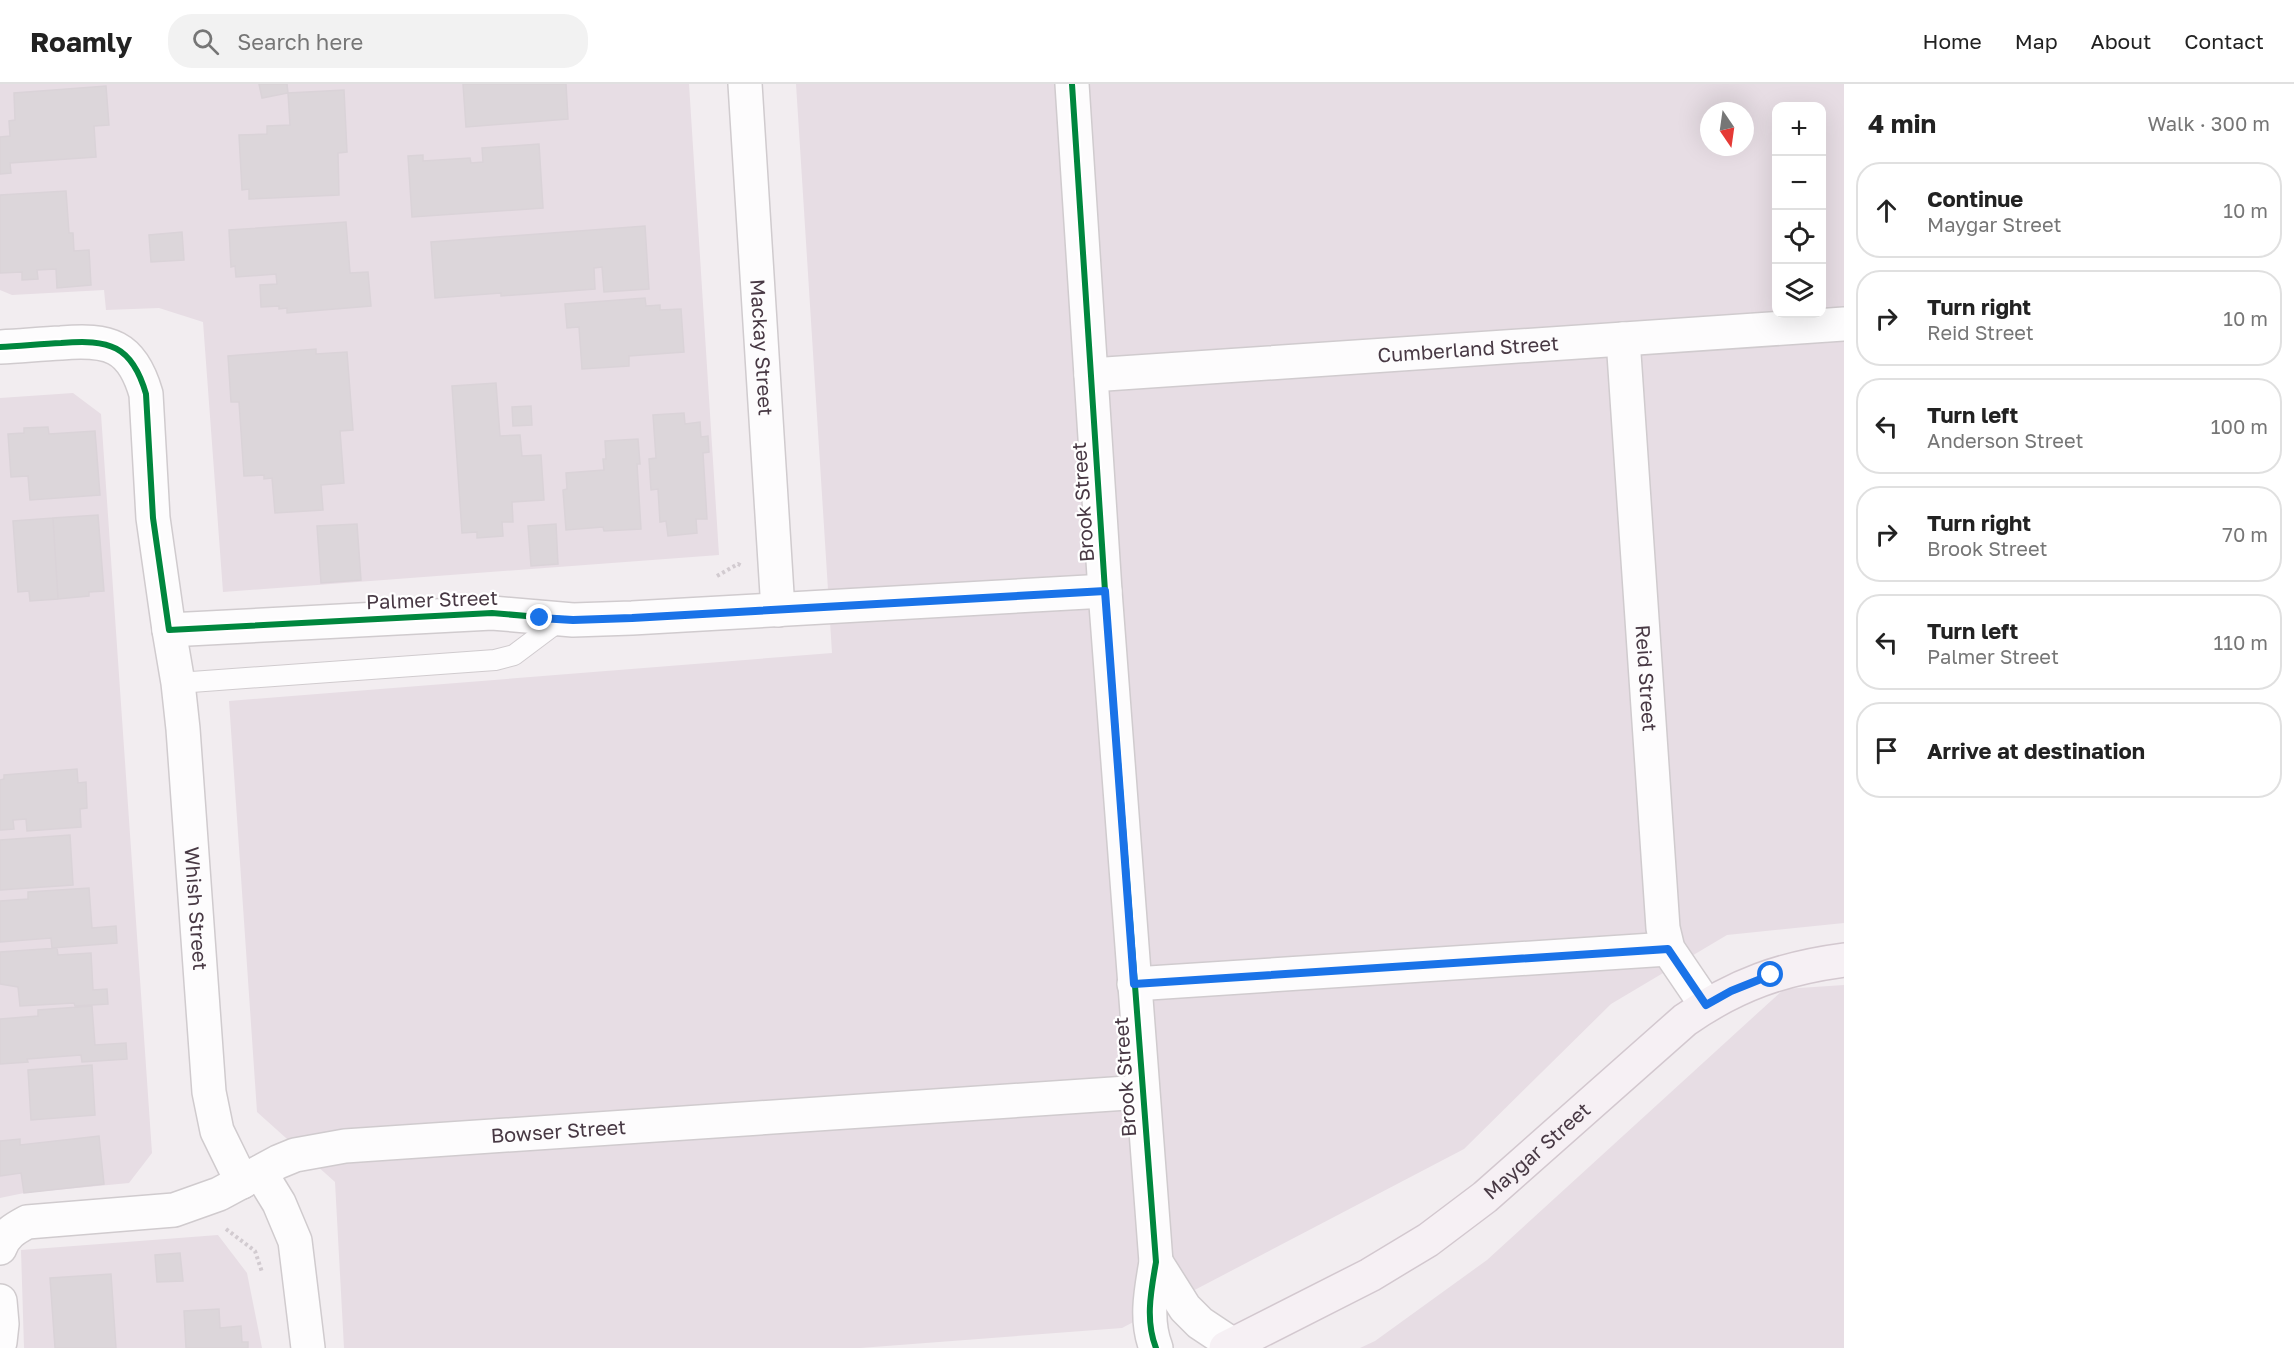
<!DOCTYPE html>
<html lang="en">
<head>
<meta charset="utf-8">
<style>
	:root { --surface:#fff; --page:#f2f2f2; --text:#222; --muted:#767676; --line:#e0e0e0 }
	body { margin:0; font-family:"Golos Text",sans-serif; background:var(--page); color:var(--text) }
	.controls { position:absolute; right:18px; top:18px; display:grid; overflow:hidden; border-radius:12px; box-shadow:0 6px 24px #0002 }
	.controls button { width:54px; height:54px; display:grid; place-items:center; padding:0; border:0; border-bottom:2px solid var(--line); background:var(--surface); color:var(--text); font:30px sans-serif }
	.compass { position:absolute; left:1700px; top:18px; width:54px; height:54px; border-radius:50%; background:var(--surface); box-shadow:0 6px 24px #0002; rotate:167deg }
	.stop { position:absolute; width:18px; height:18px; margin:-14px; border:4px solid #1a73e8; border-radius:50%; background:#fff }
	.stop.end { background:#1a73e8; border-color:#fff; box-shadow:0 2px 6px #0008 }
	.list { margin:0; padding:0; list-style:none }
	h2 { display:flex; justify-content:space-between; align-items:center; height:78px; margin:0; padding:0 24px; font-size:26px }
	h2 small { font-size:20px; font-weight:400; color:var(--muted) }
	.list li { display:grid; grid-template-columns:39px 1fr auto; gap:18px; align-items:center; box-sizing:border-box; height:96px; margin:0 12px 12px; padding:0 12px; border:2px solid var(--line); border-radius:24px }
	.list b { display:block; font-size:22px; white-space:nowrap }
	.list p { margin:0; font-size:20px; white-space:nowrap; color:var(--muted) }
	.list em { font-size:20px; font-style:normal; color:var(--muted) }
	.icon { flex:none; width:33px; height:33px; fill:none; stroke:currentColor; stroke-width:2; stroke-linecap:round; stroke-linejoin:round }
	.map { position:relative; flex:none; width:1844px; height:1264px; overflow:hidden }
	header { display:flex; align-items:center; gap:36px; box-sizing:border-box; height:84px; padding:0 30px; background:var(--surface); border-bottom:2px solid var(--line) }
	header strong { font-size:28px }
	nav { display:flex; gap:33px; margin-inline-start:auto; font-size:21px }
	.search { width:420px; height:54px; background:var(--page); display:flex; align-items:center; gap:15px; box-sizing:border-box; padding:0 21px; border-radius:24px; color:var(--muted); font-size:22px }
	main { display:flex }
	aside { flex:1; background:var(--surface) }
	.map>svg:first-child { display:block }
	.residential { fill:#e7dde4; fill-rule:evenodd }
	.building { fill:#dcd6da; stroke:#dad3d8; stroke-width:1.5 }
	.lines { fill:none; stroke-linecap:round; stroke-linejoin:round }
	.service-casing { stroke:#d0cbce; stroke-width:22 }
	.minor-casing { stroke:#d0cbce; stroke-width:36 }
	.secondary-casing { stroke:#d3c8cf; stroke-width:36 }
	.path { stroke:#d2cbd0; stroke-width:4; stroke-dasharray:3 3; stroke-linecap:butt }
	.service { stroke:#fdfcfd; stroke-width:20 }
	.minor { stroke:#fdfcfd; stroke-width:33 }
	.secondary { stroke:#f6f0f4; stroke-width:33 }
	.cycleway-casing { stroke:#fff; stroke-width:10 }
	.cycleway { stroke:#00873e; stroke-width:6 }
	.route { stroke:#1a73e8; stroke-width:8 }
	.labels { text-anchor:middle; stroke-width:4.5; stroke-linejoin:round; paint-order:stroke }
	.street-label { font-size:20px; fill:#483944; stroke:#fff }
</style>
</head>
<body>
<header>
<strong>Roamly</strong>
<div class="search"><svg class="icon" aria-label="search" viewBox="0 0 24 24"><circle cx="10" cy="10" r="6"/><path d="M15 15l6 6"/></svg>Search here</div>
<nav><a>Home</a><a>Map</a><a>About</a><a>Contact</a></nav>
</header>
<main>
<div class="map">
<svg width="1844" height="1264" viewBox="0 0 1844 1264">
	<rect width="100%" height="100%" fill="#f2edf0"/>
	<path class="residential" d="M0,0H689L719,471L223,508L203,238L159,224L106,226L104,206L12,211L0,206Z
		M796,0H1844V839L1727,851L1611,920L1464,1065L1122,1244L860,1264H344L335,1098L257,1028L229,617L832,569ZM1776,22H1822V230H1776ZM1709,27H1745V63H1709Z
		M73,309L101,330L152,1069L129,1099L24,1109L0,1114V314Z
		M1844,901V1264H1360L1375,1257L1487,1176L1784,905Z
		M218,1151L247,1189L262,1264H24L21,1166Z"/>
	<path class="building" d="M259,0H287L288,9L262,14Z
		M463,0H566L568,35L466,43Z
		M106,2L109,41L94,42L96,73L10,79L11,89L0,90V53L10,52L9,37L15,36L14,9Z
		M344,6L347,68L338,69L339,111L249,115V105L242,106L239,51L267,50V42L290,41L288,9Z
		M539,60L543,124L412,133L408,72L423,71V77L470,74L471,79L483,78L482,64Z
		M66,107L69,149H73L74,167L89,166L91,201L57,204L56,185L37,186L38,195L22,196V188L0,189V111Z
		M346,138L350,189L368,188L371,222L287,229V224L279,225V222L261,223L260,201L277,200L276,190L236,193L235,182L231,183L229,146Z
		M645,142L649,205L604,208L602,183L594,184L595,205L501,212V209L435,214L431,158Z
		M182,148L184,176L151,178L149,151Z
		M645,214L646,222L660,221V226L681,225L684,268L629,272V282L582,285L579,243L567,244L565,220Z
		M316,265V270L347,268L353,346L340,347L344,399L321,401L323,426L275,429L272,394L264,395V391L244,392L239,318H231L228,272Z
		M496,299L500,352L520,351L522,372L541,371L544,416L512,418L513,438H502L503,452L477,454V448L462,449L452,302Z
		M531,322L532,341L513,342L512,323Z
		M684,329L685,340L700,338L701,353L708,352L709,368L703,369L707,435H696L697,449L668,452L666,437L660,438L658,405L651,406L649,375L656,374L653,331Z
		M48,343L49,350L95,347L100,411L30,416L28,392L11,393L8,350L24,349V344Z
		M638,355L640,380H637L641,445L604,447L603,443L566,446L563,406L567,405L566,389L604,386L603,375H606L605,357Z
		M98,431L104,507L89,508V512L58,515L53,434Z
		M53,434L58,515L30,517L29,507L18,508L13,437Z
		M357,440L361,496L321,499L317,442Z
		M556,440L558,480L531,482L528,442Z
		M77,685L78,699L86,698L87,724L80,725L81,743L27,747L26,735L13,736L14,745L0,746V696L4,695V691Z
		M70,751L73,801L0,806V756Z
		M89,804L92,844L116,842L117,859L52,864L51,854L0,858V817L28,815V808Z
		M57,864L58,871L91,869L93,906L107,905L108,920L75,922L74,919L20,922L18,903L0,900V868Z
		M92,922L95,961L126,959L127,975L82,978L81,971L27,975L28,978L0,980V935L38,932V926Z
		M92,981L95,1031L31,1036L28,986Z
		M99,1052L104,1100L24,1109L21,1089L0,1092V1057L20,1055V1061Z
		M180,1169L183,1197L157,1198L155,1171Z
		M111,1190L116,1264H55L50,1194Z
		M219,1225L220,1244L241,1242L242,1258H248V1264H186L184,1227Z"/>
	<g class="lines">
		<defs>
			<path id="service" d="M178,599L495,576L514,571L562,535"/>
			<g id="minor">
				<path id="s1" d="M745,0L778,526"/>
				<path d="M1072,0L1105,507L1156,1178C1151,1207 1145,1236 1156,1264"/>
				<path id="s2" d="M1623,255L1663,844L1668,865L1706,921"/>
				<path d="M0,263C20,262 41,260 61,259C109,255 132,261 146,310L153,434L169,546L492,529L573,536L632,534L1105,507"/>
				<path id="s3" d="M1091,291L1844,240"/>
				<path id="s4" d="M169,546L178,599L183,645L209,1008L217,1047L242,1098"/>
				<path d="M1134,900L1668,865"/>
				<path d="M260,1088L279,1119L295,1157L308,1264"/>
				<path id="s5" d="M0,1164C5,1150 14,1145 27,1138L174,1126L219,1110L278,1078L295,1071L345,1062L1142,1008"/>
				<path d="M1156,1178L1185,1224L1200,1239L1233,1261"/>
				<path d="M0,1217L2,1240L0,1258"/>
			</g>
			<g id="secondary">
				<path id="s6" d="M1226,1264L1370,1191L1428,1156L1485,1113L1685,936C1735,901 1783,884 1844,876"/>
			</g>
		</defs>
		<use href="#service" class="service-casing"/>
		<use href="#minor" class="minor-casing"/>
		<use href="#secondary" class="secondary-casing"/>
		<path class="path" d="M717,492L738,480L742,482
			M226,1145L255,1167L262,1188"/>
		<use href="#service" class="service"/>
		<use href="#minor" class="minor"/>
		<use href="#secondary" class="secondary"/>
		<defs>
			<path id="cycleway" d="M1072,0L1105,507L1156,1178C1151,1207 1145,1236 1156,1264
				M0,263C20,262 41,260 61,259C109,255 132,261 146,310L153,434L169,546L492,529L573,536L632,534L1105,507"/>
		</defs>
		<use href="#cycleway" class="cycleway-casing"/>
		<use href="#cycleway" class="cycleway"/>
	</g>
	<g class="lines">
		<path class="route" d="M540,534L573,536L632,534L1105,507L1134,900L1668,865L1706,921L1731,907L1771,891"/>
	</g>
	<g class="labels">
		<g class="street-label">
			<text dy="7" stroke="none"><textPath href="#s1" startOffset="264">Mackay Street</textPath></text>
			<text dy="7" stroke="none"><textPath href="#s3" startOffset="378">Cumberland Street</textPath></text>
			<text transform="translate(1083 418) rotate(-94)" y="7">Brook Street</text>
			<text transform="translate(432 516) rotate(-2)" y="7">Palmer Street</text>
			<text dy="7" stroke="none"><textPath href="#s2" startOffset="340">Reid Street</textPath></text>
			<text dy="7" stroke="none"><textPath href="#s4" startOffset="280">Whish Street</textPath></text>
			<text transform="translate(1125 993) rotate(-94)" y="7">Brook Street</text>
			<text dy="7" stroke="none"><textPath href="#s5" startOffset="584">Bowser Street</textPath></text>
			<text dy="7" stroke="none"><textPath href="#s6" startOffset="370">Maygar Street</textPath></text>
		</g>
	</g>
</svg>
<div class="controls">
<button>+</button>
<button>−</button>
<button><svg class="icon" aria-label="locate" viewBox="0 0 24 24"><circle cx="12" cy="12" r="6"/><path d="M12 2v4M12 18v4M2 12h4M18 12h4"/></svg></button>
<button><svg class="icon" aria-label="layers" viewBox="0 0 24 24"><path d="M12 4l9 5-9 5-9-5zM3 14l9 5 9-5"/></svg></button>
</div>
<svg class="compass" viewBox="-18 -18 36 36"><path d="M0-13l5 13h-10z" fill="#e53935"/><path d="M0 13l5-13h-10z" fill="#767676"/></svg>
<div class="stop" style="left:1771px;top:891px"></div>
<div class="stop end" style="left:540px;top:534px"></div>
</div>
<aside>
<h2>4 min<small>Walk · 300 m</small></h2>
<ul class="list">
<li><svg class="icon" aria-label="ahead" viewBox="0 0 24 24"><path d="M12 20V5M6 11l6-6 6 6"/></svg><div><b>Continue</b><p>Maygar Street</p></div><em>10 m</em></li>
<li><svg class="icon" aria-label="right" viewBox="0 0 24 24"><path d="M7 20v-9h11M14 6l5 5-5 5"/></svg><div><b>Turn right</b><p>Reid Street</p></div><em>10 m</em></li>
<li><svg class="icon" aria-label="left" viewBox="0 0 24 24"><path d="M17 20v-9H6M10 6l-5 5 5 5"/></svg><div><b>Turn left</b><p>Anderson Street</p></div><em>100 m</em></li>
<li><svg class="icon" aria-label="right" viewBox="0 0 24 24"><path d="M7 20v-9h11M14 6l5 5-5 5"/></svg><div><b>Turn right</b><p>Brook Street</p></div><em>70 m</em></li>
<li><svg class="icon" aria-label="left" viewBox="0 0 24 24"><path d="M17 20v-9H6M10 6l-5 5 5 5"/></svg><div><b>Turn left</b><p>Palmer Street</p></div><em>110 m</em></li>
<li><svg class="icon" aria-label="arrive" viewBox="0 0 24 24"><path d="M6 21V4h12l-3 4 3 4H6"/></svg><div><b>Arrive at destination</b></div></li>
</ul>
</aside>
</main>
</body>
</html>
